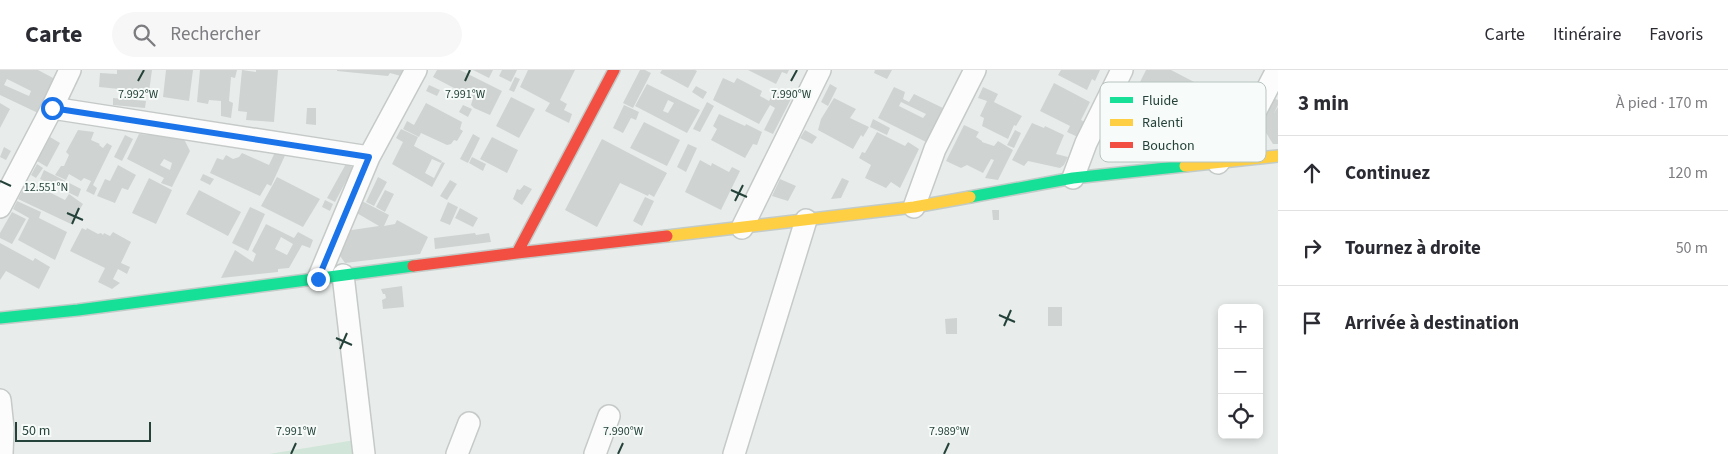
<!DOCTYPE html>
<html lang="fr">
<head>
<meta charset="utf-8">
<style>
	:root { --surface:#fff; --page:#f7f7f7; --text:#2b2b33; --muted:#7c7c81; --line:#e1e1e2 }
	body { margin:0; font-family:"Source Sans 3",sans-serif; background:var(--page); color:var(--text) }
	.controls { position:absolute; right:15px; bottom:15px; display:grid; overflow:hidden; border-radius:8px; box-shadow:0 2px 8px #0003 }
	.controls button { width:45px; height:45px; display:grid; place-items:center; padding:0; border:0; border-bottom:1px solid var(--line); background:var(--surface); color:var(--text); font:25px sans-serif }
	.scale { position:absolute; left:15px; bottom:12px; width:136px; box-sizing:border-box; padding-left:5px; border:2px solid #24423a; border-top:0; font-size:14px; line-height:18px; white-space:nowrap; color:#24423a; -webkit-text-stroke:4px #f7fbf9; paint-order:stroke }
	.stop { position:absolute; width:15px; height:15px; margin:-11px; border:4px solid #1a73e8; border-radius:50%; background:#fff }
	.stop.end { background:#1a73e8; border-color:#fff; box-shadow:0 1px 5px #0008 }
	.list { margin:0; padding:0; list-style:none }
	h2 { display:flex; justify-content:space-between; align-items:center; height:65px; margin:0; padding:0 20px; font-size:21px }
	h2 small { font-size:16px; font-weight:400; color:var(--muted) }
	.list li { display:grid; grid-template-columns:32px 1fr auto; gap:15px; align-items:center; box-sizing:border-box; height:75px; padding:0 20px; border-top:1px solid var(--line) }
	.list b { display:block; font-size:19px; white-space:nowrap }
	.list em { font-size:16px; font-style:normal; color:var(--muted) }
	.icon { flex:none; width:28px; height:28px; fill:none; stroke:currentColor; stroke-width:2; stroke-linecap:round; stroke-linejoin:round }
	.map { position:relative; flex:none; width:1278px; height:384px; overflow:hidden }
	header { display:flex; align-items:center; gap:30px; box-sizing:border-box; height:70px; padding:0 25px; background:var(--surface); border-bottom:1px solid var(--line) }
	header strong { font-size:24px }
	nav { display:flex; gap:28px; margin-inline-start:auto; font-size:18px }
	.search { width:350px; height:45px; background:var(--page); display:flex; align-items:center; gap:12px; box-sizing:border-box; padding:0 18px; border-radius:28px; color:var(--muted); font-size:19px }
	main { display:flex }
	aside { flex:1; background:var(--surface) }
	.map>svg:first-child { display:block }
	.green { fill:#d1e6d8 }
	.building { fill:#cfd4d2; fill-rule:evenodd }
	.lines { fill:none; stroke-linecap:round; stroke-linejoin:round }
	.street-casing { stroke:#c5cac8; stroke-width:24 }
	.fast-casing { stroke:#c3cbc8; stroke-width:14 }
	.slow-casing { stroke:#c3cbc8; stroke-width:14 }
	.jam-casing { stroke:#c3cbc8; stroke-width:14 }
	.street { stroke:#fcfcfc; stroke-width:21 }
	.fast { stroke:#16e098; stroke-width:11 }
	.slow { stroke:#ffcf43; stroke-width:11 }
	.jam { stroke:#f24e42; stroke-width:11 }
	.route { stroke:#1a73e8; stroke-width:6 }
	.ticks { fill:none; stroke:#24423a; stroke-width:2 }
	.key { fill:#f7fbf9; stroke:#b8c4c0; stroke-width:1 }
	.key-label { font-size:14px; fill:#24423a }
	.ticks-label { font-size:12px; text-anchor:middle; fill:#24423a; stroke:#f7fbf9; stroke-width:4; stroke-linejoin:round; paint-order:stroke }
</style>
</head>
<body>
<header>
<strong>Carte</strong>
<div class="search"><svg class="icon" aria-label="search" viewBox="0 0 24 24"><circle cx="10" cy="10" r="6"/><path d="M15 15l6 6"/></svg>Rechercher</div>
<nav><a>Carte</a><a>Itinéraire</a><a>Favoris</a></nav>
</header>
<main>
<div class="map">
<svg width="1278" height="384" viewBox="0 0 1278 384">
	<rect width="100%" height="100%" fill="#e8edeb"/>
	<path class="green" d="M355,370L357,384H269Z"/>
	<path class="building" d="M0,0H38L55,9L38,43L0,25ZM7,9L31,21L29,26L4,15Z
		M117,0H152L149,22L99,17L100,3L117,4Z
		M166,0H193L189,31L163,27Z
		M200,0H237L235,8L231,7L229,31L233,33L231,48L221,46V31L209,30L208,34L197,32Z
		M242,0L256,2V0H278L274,52L246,50L247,42L238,41Z
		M337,0H404L401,6L390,3L388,6L337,1Z
		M437,0H460L502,21L490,45L474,38L471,35L473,28L433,7Z
		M473,0H493L489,8Z
		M502,0H517L511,12L499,6Z
		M528,0H575L560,30L567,34L564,40L572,44L569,53L545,41L550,33L520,17Z
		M640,0H645L651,3L633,38L623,33Z
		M662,0H695L697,1L688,18L660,3Z
		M748,0H789L787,4L782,2L776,14Z
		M875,0H892L887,9L874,3Z
		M1061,0H1100L1095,11L1092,9L1087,20L1058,5Z
		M1146,0H1171L1198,14L1183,40L1138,16Z
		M515,7L520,9L514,22L509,20Z
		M723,8L734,13L737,8L762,21L760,26L769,31L775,20L791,29L773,64L764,60L775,38L770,35L759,54L713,30Z
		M1054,13L1090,32L1081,50L1087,53L1080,68L1067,62L1070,56L1040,41Z
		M647,14L700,40L687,63L635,36ZM668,30L674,33L668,43L663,41Z
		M830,14L837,18L828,36L821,32Z
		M429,15L440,20L437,26L426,21Z
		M696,16L707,22L703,29L692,22Z
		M894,17L905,22L903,29L909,32L914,24L943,38L926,72L878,48ZM901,32L926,44L923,48L899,36Z
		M983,17L998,24L994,32L1022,46L1016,56L1014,55L1008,69L982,56L984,48L980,46L987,31L978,28Z
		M511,27L535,39L519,68L496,56Z
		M113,28L146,31L145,38L113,35Z
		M834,28L856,39L850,48L869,57L863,67L861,65L853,79L818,60L821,49Z
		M1273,28L1278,30V35L1274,43L1278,37V74H1273L1265,61L1266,60L1260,56Z
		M707,32L714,36L700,62L693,59Z
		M0,33L10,39L0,58Z
		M426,33L462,52L460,59L463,61L457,71L454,70L451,74L447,75L421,63L419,67L403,59L407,51L414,55Z
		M463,35L472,39L468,47L459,42Z
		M624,35L639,42L636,50L631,48L623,63L613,58Z
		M307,38H316V55L306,54Z
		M719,44L745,56L746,54L762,62L757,75L753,74L745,88L711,70L717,59L713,56Z
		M873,49L890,58L887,65L870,57Z
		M644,52L680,70L667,96L630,78Z
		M1032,53L1044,58L1045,56L1064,65L1056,84L1068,87L1064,95L1060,98L1028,91L1024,96L1012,90Z
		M964,55L979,62L976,67L982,71V72L994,76L998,71L1013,80L998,110L985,108L994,90L991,89L983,103L967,95L961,98L946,91Z
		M401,59L418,67L414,76L442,91L441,93L432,89L425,103L434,108L442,92L445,93L432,117L392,94L403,72L396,68Z
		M78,60L94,62L91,70L100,74L99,75L103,78L107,73L112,76L93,115L97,118L94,125L86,121L91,111L84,108L81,111L69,104L66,110L55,105L61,96H64L69,85L66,82Z
		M805,60L817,67L812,74L800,68Z
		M1015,60L1021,63L1014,78L1007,75Z
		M877,62L905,76L908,72L919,79L900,118L891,112L886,118L865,108L871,95L859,88L862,82L865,83Z
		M139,64L183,67L190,81L172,117L161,113L164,108L127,89ZM164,89L172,93L170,100L160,95Z
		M473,64L480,68L468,93L460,89Z
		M125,65L133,69L122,91L114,87Z
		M50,67L60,73L47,97L37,91Z
		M492,67L518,80L507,103L480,89Z
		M602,69L667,103L654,127L649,124L648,126L620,113L597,157L565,140Z
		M688,74L697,78L686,102L677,97Z
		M4,77L11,81L6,90L0,87Z
		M277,78L288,79L271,116L267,114L260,126L210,103L217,88L223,90L226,85L233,89L239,87L242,83L269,95Z
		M472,87L486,94L483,101L469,93Z
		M700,90L711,96L712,93L729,102L732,97L740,101L721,140L685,122Z
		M347,92L353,98L335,132L327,128Z
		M37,94L43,98L36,108L31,105Z
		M118,95L136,105L128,120L122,118L115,133L97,126L105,109L110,111Z
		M44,100L81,119L78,127L40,109Z
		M203,104L214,109L210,115L200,110Z
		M277,107L320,129L303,157L261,136Z
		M378,107L387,112L374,136L366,132Z
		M149,108L172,120L156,154L132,143Z
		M842,108L849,111L841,128L831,129Z
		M780,109L796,116L788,131L772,126Z
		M450,110L457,114L447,130L440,126Z
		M27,111L65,130L69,124L83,134L71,154L18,129Z
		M524,115L532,119L522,135L513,129L517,119L520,120Z
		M199,120L241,142L228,166L186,144Z
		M385,120L394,124L385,142L376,137Z
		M645,127L654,131L642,156L633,151Z
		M325,130L333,134L330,141L322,137Z
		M360,130L389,145L384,156L395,154L397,150L428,167L420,184L345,193L335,179L345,161L379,156L355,142Z
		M17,131L41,142L39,148L67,162L55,190L18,170L29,148L13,139Z
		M448,132L458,137L450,155L440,151Z
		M250,137L265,144L248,181L232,173Z
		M460,138L478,148L473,157L455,148Z
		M992,140H999V150H993Z
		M12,142L26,149L12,174L0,168V163Z
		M266,154L294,168L298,162L313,170L310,178L302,175L289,198L278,199V202L221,208L235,180L253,192L256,184L252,181ZM281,167L293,174L287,185L275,179Z
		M82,158L86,160L87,158L98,164L101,163L103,165L104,163L110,166L113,162L131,172L121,193L130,197L127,204L118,199L113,209L120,213L112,219L98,212L105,198L70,181Z
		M475,163L476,165L489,163L491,172L435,179L434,168Z
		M0,173L33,191L35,188L50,197L39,219L6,201L0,210Z
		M402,216L404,237L383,239L382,230L386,228L385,224H383L381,219Z
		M1048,237H1062V256H1048Z
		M957,248V264H946L945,249Z"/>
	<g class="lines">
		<defs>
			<path id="street" d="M52,38L369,87L416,0
				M1218,93L1251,50L1277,0
				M1073,108L1086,73L1122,0
				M0,137L52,38L70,0
				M914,137L935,79L975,0
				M742,158L820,0
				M343,205L364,384
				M318,209L369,87
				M0,330L3,358L2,384
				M457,384L469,353
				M595,384L609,346
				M734,384L806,150"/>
			<path id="fast" d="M970,127L1073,108L1185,96
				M0,248L78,240L413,196"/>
			<path id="slow" d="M1185,96L1278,86
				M667,166L914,137L970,127"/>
			<path id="jam" d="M614,0L517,183L667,166
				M413,196L517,183"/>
		</defs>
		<use href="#street" class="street-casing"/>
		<use href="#fast" class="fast-casing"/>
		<use href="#slow" class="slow-casing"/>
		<use href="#jam" class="jam-casing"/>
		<use href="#street" class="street"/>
		<use href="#fast" class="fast"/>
		<use href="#slow" class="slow"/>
		<use href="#jam" class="jam"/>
	</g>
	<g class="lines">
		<path class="route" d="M52,38L369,87L318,209"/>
	</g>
	<path class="ticks" d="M138,11L144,0M465,11L470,0M791,11L797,0M0,111L11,116M731,120L747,127M735,131L743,115M67,143L83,150M72,154L79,138M999,245L1015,252M1004,256L1011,240M336,268L352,275M340,279L347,263M291,384L296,373M618,384L623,373M944,384L949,373"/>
	<rect x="1100" y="12" width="166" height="80" rx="8" class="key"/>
	<rect x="1110" y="27" width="23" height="6" fill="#16e098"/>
	<rect x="1110" y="49" width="23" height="7" fill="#ffcf43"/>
	<rect x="1110" y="72" width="23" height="6" fill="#f24e42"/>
	<g class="key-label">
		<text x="1142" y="35">Fluide</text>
		<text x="1142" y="57">Ralenti</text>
		<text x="1142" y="80">Bouchon</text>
	</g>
	<g class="ticks-label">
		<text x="138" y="28">7.992°W</text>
		<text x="465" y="28">7.991°W</text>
		<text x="791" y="28">7.990°W</text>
		<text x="46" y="121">12.551°N</text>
		<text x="296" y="365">7.991°W</text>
		<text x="623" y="365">7.990°W</text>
		<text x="949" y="365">7.989°W</text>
	</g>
</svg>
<div class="controls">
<button>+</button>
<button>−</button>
<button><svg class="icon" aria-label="locate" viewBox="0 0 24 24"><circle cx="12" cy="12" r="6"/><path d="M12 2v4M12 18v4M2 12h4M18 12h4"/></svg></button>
</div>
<div class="scale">50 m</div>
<div class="stop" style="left:52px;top:38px"></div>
<div class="stop end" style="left:318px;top:209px"></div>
</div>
<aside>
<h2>3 min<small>À pied · 170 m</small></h2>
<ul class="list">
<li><svg class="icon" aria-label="ahead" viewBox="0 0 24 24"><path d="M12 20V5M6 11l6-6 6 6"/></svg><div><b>Continuez</b></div><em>120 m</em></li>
<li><svg class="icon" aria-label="right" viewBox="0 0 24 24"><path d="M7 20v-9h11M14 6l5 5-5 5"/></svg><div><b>Tournez à droite</b></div><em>50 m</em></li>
<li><svg class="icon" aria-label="arrive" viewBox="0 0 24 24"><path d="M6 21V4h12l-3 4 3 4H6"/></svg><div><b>Arrivée à destination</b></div></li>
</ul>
</aside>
</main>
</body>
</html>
